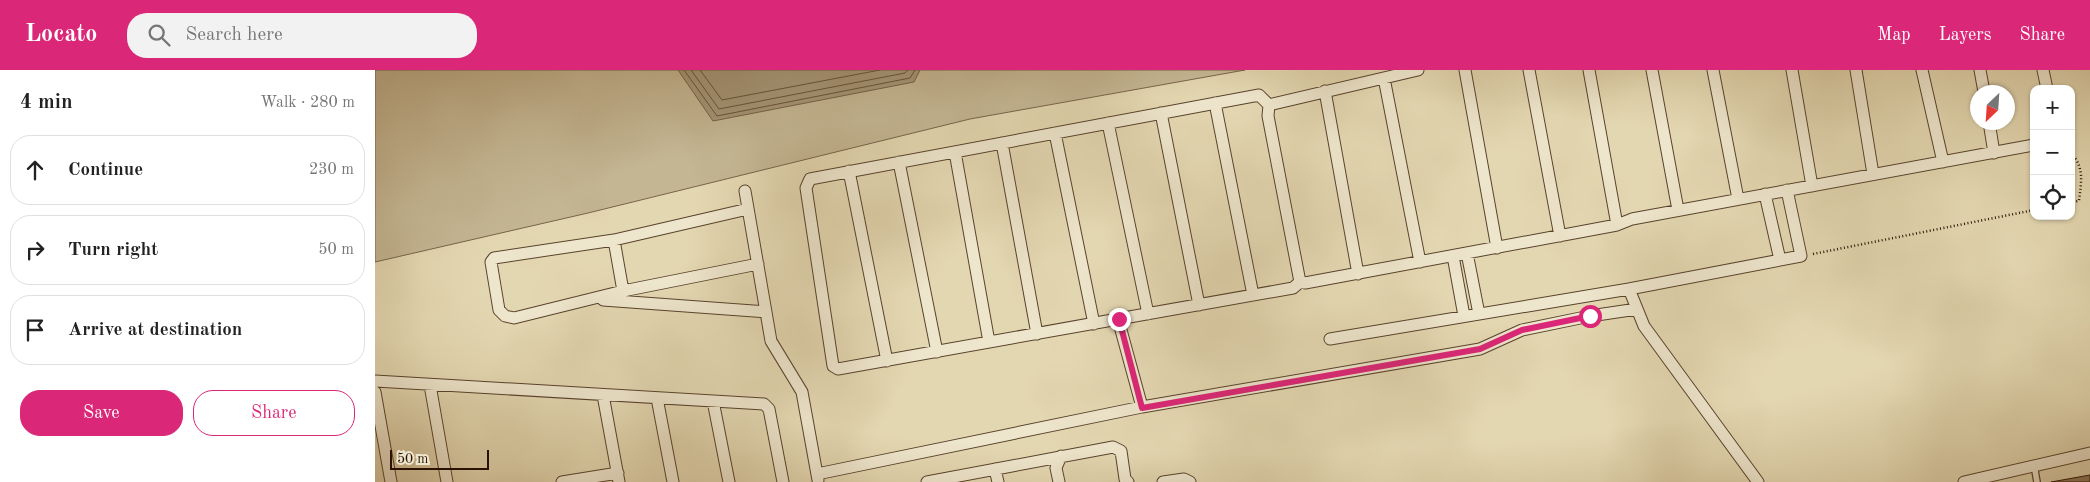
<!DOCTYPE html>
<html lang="en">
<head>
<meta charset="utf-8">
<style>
	:root { --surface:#fff; --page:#f2f2f2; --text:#222; --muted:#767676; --line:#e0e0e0; --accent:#db2777 }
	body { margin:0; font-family:"Old Standard TT",serif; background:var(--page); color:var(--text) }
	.controls { position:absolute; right:15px; top:15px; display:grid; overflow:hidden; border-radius:10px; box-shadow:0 1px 4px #0004 }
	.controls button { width:45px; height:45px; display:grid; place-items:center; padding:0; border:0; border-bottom:1px solid var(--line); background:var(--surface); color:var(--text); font:25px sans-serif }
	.compass { position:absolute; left:1595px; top:15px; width:45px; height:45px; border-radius:50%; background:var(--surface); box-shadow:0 1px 4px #0004; rotate:205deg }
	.scale { position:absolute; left:15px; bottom:12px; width:99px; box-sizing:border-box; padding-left:5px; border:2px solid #2b1200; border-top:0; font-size:14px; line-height:18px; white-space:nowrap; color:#2b1200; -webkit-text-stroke:4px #ede5cc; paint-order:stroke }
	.stop { position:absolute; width:15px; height:15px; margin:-11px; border:4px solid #db2777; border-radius:50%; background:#fff }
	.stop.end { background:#db2777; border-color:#fff; box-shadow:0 1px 5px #0008 }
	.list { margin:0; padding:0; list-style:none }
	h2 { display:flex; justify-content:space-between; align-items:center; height:65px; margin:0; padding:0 20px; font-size:21px }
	h2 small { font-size:16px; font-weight:400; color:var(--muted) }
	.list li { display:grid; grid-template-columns:32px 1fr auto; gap:15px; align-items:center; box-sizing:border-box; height:70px; margin:0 10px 10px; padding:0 10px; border:1px solid var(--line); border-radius:20px }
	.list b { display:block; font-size:19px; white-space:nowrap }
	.list em { font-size:16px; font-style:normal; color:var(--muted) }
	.actions { display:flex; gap:10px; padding:15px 20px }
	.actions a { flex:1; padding:11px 0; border:1px solid var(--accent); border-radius:20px; text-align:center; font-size:18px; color:var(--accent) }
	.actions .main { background:var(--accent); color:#fff }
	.icon { flex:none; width:28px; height:28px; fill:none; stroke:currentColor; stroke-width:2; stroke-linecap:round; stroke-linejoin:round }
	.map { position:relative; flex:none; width:1715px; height:412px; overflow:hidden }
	header { display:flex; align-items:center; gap:30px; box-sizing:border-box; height:70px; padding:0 25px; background:var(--accent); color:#fff }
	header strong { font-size:24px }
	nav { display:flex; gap:28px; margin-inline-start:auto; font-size:18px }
	.search { width:350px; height:45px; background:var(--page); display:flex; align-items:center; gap:12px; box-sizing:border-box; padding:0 18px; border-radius:20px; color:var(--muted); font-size:19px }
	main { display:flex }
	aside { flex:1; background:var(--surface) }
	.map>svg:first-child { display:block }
	.green { fill:#c4b693; stroke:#78644a }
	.water { fill:#a49475; stroke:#746046 }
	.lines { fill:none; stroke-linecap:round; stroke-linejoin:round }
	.shore { stroke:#68533a; stroke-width:1 }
	.building { fill:#8b785c; stroke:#2b1200 }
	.lane-casing { stroke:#59432c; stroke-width:8 }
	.street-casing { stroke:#59432c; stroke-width:13 }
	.path { stroke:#2b1200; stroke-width:2.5; stroke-dasharray:1 2.5; stroke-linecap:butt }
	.lane { stroke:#ede5cc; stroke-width:5.5 }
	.street { stroke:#ede5cc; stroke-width:11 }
	.route { stroke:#db2777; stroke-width:6 }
</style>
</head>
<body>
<header>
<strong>Locato</strong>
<div class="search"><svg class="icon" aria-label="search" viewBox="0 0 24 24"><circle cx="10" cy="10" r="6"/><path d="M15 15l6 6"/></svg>Search here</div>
<nav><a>Map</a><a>Layers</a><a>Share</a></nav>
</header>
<main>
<aside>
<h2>4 min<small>Walk · 280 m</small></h2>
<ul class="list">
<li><svg class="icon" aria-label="ahead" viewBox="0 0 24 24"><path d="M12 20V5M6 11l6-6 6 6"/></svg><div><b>Continue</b></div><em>230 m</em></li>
<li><svg class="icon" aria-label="right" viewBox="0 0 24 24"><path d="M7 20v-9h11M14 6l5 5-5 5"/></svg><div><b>Turn right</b></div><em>50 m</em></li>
<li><svg class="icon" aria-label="arrive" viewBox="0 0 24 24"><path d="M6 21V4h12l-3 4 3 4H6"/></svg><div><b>Arrive at destination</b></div></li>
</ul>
<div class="actions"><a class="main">Save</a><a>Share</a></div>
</aside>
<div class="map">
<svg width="1715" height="412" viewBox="0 0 1715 412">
	<rect width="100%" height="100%" fill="#e3d7b1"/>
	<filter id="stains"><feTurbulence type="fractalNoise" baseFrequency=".004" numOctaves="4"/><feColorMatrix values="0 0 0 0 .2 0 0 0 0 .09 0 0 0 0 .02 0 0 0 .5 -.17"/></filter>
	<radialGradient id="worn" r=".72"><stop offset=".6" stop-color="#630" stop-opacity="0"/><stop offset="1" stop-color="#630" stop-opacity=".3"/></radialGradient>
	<path class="green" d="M0,0H870L595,49L213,143L0,192Z"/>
	<path class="water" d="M303,0H545L539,12L338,51Z"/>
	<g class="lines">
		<path class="shore" d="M309,0L342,46L535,8L540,0
			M316,0L344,39L530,3L533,0
			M325,0L347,30L505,0"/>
	</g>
	<path class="building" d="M1715,405V412H1676Z"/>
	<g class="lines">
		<defs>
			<path id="lane" d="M1659,395L1662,412"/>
			<path id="street" d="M1043,0L894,35L893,46L925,212L930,213L1242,155L1214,0
				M1090,0L1122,178
				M1154,0L1185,166
				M1277,0L1303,140
				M1338,0L1363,129
				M1417,0L1437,116
				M1481,0L1498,104
				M1547,0L1568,92
				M1605,0L1609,22
				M1668,0L1672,19
				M1009,8L1045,192
				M950,21L983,204
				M840,33L878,225
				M786,43L824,235
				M1614,52L1619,83
				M733,53L773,244
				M680,63L719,254
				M627,73L662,264
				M580,82L614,272
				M524,92L562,282
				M474,101L512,291
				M370,121L396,271L427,322L443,410
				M1390,124L1405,190
				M373,139L239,170L119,188L116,192L124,240L130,246L139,248L248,221L383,194
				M1242,155L1257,149L1659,75
				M239,170L248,221
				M1092,183L1104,244
				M1078,186L1089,246
				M1254,219L1426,186L1412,120
				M228,230L391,242
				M743,249L918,218L925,212
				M955,269L1254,219L1269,256L1383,412
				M0,311L389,334L394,339L408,412
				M55,315L72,412
				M0,322L16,412
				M228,325L244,412
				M282,328L298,412
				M338,331L354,412
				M767,337L1105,279L1147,260L1215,246L1262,239
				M620,399L623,412
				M442,404L767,337L743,249L463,299L458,296L431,118L435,109L884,25L894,35
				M187,412L243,403
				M552,412L738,377L746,381L750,409L753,412
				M684,412L681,398L686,386
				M788,412L809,409L815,412
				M1589,412L1715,383"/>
		</defs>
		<use href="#lane" class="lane-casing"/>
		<use href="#street" class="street-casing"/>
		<path class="path" d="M1696,83C1710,98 1706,112 1704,131L1696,132
			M1438,184L1659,140"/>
		<use href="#lane" class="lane"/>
		<use href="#street" class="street"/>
	</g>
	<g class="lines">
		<path class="route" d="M744,249L767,338L1105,279L1147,260L1215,246"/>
	</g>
	<rect width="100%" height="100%" filter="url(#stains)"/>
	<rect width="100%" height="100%" fill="url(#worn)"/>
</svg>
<div class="controls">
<button>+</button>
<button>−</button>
<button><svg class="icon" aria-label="locate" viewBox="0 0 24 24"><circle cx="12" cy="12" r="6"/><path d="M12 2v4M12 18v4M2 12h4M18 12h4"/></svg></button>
</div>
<svg class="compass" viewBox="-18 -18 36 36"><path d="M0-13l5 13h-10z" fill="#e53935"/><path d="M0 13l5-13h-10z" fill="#767676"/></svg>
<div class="scale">50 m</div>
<div class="stop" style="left:1215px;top:246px"></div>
<div class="stop end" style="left:744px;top:249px"></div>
</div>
</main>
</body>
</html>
